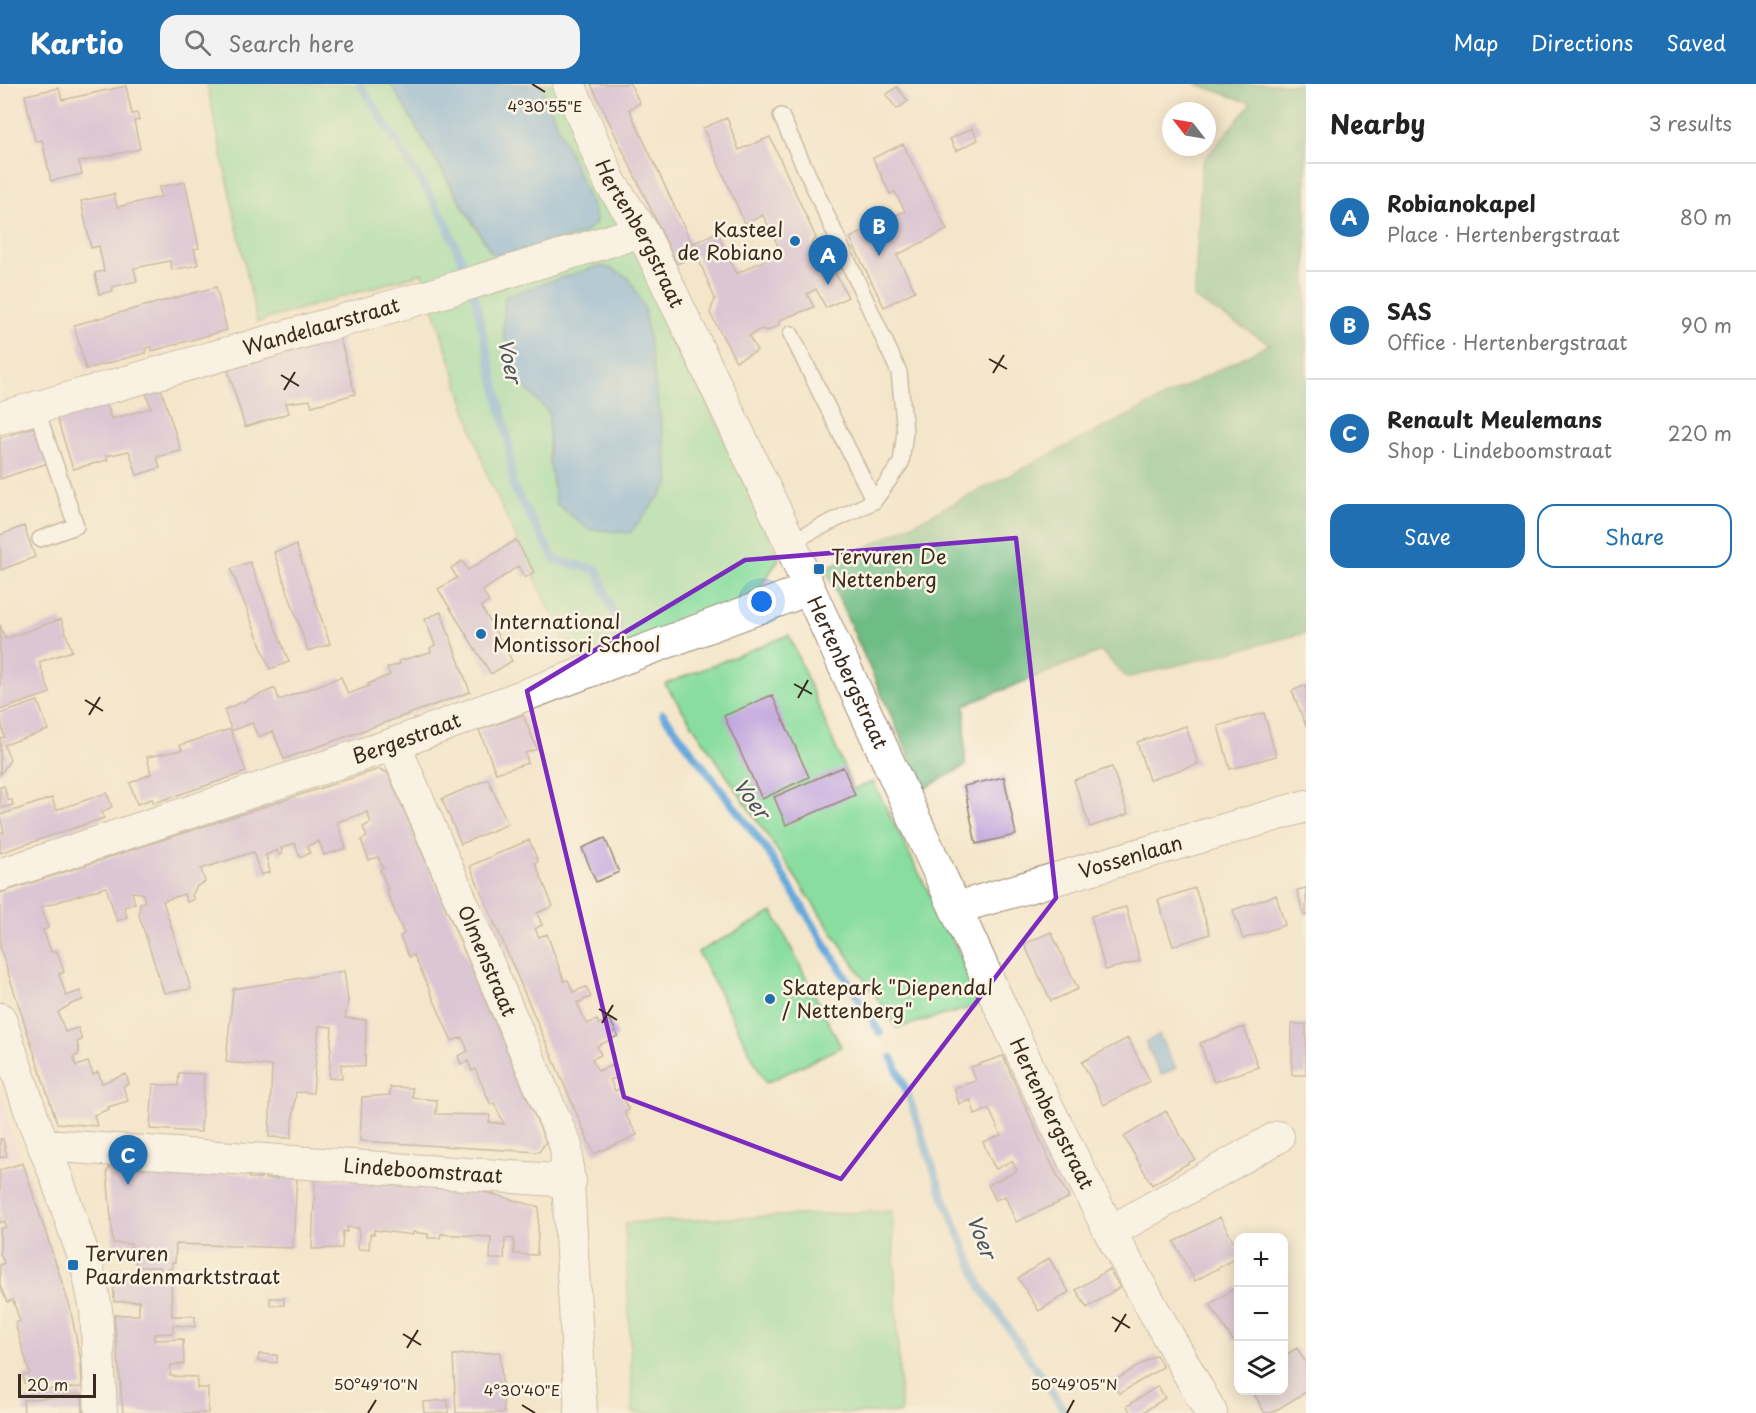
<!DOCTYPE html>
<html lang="en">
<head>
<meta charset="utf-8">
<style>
	:root { --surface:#fff; --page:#f2f2f2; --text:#222; --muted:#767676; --line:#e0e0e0; --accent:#1f6fb2 }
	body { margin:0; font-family:"Playpen Sans",sans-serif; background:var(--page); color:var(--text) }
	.controls { position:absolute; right:18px; bottom:18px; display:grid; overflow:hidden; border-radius:12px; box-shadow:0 3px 15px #0003 }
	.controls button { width:54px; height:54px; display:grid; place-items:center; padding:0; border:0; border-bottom:2px solid var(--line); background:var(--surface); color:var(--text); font:30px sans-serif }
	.compass { position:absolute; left:1162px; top:18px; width:54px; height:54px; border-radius:50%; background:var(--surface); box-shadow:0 3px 15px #0003; rotate:301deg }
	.scale { position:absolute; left:18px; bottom:15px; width:78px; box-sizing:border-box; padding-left:6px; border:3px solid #3b2a1e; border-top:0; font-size:16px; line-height:21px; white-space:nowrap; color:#3b2a1e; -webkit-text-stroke:4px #fcf5e5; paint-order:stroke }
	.you { position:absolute; left:762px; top:518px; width:21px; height:21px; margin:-15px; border:4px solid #fff; border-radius:50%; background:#1a73e8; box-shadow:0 0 0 9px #1a73e833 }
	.badge { display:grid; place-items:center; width:39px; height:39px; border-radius:50%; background:var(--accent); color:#fff; font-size:20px; font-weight:700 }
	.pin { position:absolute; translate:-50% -50px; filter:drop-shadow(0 2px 3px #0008) }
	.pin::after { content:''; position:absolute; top:32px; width:21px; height:18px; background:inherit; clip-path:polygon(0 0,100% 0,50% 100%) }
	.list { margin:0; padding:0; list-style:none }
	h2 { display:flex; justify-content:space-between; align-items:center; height:78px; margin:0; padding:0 24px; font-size:26px }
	h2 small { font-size:20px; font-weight:400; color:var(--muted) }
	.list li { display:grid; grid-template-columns:39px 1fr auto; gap:18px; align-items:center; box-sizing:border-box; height:108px; padding:0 24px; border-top:2px solid var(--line) }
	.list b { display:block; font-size:22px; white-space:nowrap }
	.list p { margin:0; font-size:20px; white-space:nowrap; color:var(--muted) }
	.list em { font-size:20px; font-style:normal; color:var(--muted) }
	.actions { display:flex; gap:12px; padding:18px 24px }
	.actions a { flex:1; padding:14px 0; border:2px solid var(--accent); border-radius:18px; text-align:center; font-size:21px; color:var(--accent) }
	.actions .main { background:var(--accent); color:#fff }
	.icon { flex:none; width:33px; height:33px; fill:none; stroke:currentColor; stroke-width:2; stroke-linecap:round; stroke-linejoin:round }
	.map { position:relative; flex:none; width:1306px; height:1329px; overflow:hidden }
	header { display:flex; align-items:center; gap:36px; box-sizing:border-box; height:84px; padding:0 30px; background:var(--accent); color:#fff }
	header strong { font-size:28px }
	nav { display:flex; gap:33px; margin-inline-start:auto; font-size:21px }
	.search { width:420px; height:54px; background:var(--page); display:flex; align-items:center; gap:15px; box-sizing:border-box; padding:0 21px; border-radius:18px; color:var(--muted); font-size:22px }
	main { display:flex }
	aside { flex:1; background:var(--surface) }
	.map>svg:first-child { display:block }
	.built { fill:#efd0e6 }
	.green { fill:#88dd9f; stroke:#62845e; stroke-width:1.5; fill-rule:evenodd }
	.forest { fill:#6ebc86; stroke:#547352; stroke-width:1.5 }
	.water { fill:#68a9dc; stroke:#526a7d; stroke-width:1.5 }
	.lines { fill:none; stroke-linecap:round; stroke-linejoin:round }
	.stream { stroke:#68a9dc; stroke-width:8 }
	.building { fill:#bda0df }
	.service-casing { stroke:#988874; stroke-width:18 }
	.minor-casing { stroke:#988874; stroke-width:34 }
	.service { stroke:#fff; stroke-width:15 }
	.minor { stroke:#fff; stroke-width:32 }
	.marked { fill:none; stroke:#7b2cbf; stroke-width:4.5; stroke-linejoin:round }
	.ticks { fill:none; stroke:#3b2a1e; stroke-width:2 }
	.poi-dot { fill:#1f6fb2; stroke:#fcf5e5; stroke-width:2 }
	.labels { text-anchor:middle; stroke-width:5; stroke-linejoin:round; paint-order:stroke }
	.poi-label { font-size:20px; fill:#3b2a1e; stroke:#fcf5e5; text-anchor:start }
	.street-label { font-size:20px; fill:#3b2a1e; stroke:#fcf5e5 }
	.water-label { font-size:21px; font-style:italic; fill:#4b5660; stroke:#fcf5e5 }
	.ticks-label { font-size:15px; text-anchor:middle; fill:#3b2a1e; stroke:#fcf5e5; stroke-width:5; stroke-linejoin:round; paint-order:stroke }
</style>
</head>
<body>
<header>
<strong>Kartio</strong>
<div class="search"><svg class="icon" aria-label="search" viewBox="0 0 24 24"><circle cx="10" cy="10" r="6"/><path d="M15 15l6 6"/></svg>Search here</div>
<nav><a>Map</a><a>Directions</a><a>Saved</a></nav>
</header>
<main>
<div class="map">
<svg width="1306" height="1329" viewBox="0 0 1306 1329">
	<rect width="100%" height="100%" fill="#fcf5e5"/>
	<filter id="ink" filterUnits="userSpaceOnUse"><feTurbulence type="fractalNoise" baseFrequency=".0167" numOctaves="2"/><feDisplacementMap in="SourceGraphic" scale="12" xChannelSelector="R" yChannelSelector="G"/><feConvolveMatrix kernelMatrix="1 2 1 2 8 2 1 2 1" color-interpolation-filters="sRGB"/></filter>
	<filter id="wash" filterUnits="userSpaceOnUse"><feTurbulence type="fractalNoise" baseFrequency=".008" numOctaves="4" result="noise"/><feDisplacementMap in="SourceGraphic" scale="24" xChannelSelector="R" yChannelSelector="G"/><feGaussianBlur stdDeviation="1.35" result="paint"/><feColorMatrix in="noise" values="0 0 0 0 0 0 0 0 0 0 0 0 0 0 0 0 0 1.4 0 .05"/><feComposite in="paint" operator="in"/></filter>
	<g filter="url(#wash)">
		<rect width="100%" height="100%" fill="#f4e6cb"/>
		<path class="built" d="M0,1005L18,1071L0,1076Z"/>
		<path class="green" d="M207,0H391L470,135L491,168L499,172L583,150L595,139V130L540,0H562L779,475L751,517L575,578L488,394L422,189L257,238ZM599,182L610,184L644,223L670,398L556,419L549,374V329L503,249L505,212Z
			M789,551L853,705L873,698L985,920L897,944L665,600Z
			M773,828L841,963L766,999L698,868Z
			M892,1127L901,1329H633L625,1139Z"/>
		<path class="forest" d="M1195,0H1306V549L1127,594L1101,567L965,621V682L924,705L825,484L1270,260L1194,214L1202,79L1251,19Z"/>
		<path class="water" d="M391,0H540L595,130L596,139L583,150L499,172L491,168Z
			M599,182L610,184L628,193L644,223L670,399L630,449L588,445L556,419L549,373V329L520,298L503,249L505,212Z
			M1159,951L1176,984L1161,991L1145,958Z"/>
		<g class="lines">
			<path class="stream" d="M360,0L444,134L469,194
				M473,205L509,360L513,403L555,476L597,486L619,544
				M663,630L767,766L880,949
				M892,974L907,1008L940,1104L982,1205L1066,1329"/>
		</g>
		<g id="blocks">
			<path class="building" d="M591,0H630L640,19L629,25L692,160L717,148L736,190L781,168L763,131L745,140L703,44L727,34L739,66L770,53L816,154L811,160L819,178L812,182L815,188L823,182L834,187L848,213L826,224L816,205L807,210L814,223L780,236L778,242L767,247L761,245L749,252L757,267L736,277L710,229L715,215L697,171L677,180Z
				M126,2L132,30L137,29L139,36L134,37L140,65L79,78L82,90L51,97L42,56L35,57L25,11L59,4L62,16Z
				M897,3L908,17L897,25L886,11Z
				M972,44L978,56L956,67L950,55Z
				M903,60L947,146L897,171L915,207L884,223L850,154L905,127L895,108L890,110L873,74Z
				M185,98L199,164L194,165L198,181L172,186L170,177L134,184L137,197L112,203L113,207L99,210L95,189L104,187L99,162L91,164L81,117L114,110L117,123L161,113L159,103Z
				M216,203L227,246L152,267L151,262L145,265L146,269L86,285L74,241Z
				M340,254L355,310L312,322L310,316L286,319L289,329L245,343L228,286Z
				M161,305L181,367L157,373L160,384L137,391L129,367L106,372L108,376L73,385L57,334L107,320L111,335L151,324L146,309Z
				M36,342L48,379L0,395V354Z
				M24,442L35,473L1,486L0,451Z
				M516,456L534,488L525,494L518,482L483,507L489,518L481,522L512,577L491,590L438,505L457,494L451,484L462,477L468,486Z
				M296,461L330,560L308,567L274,468Z
				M250,478L289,578L270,585L231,485Z
				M441,528L470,608L284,675L273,647L258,653L252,639L231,647L246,688L154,719L152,715L137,720L130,699L151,690L147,673L182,666L180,661L231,645L224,626L275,604L279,616L341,593L348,610L369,602L368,600L390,591L387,584L400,580L399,577L431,568L430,564L435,561L425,535Z
				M61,535L72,567L39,578L50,609L0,626V541L5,555Z
				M1306,601V642L1292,607Z
				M772,611L809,693L762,715L724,632Z
				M38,617L48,646L4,661L10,676L0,691V654L4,653L0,630Z
				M1264,629L1276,672L1230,685L1218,642Z
				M523,631L537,665L525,669L528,679L496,689L479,646Z
				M1186,642L1198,680L1149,696L1137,658Z
				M843,683L855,711L786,741L774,713Z
				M1112,683L1128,730L1090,743L1074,696Z
				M379,685L388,689L546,1058L539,1068L360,1057L362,1013L390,1011V1003L412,1004L413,1014L437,1016L436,1030L490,1031L489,1038L504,1040L494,1019L491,1021L475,985L472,987L468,977L461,980L458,972L468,967L462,953L452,957L414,871L409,873L400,852L404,850L386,806H388L380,785L383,784L378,773L369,776L361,756L367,753L363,743L371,739L367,728L337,738L346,764L324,771L319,757L307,762L310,769L300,774L295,759L281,764L283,770L279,771L277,766L266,771L270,788L261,791L253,768L201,785L205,798L197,802L192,811L194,815L187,818L184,810L163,817L191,905L164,909L139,831L140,819L145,818L142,809L132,808L135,819L124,823L127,833L117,837L106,803L41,823L48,844L43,846L51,868L57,867L64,888L59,890L66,912L80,907L83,916L71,920L58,928L65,948L78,944L82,956L77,958L79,966L78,971L73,973L76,982L88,978L93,991L98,988L102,999L126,990L129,1000L123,1002L128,1017L108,1023L109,1025L94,1031L97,1042L57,1039L0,864V809Z
				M1004,693L1016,751L976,760L964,702Z
				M488,695L508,740L461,760L442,715Z
				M4,702L8,716H12L13,721L0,724V703Z
				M107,709L112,723L102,728L104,734L0,769V749L4,748L0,731L52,714L56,726Z
				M605,754L619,788L596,798L582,764Z
				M529,756L538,777L535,779L553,822L537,829L542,841L535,845L539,853L547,850L564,897L568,896L573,908L586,903L591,913L577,919L587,940L597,936L599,940L610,936L618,952L597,962L601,971L592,975L598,987L612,981L617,994L610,996L615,1007L619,1005L629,1026L624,1028L637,1051L594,1070L470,782Z
				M1195,804L1210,850L1173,862L1158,816Z
				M1306,804V832H1304L1297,806Z
				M1276,811L1285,841L1243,855L1233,826Z
				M1126,823L1140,877L1105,886L1091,832Z
				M1051,848L1078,905L1051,917L1024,860Z
				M344,887L348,916L345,934L366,936L365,983L341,980L342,995L329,994L332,943L319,942L313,1009L296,1008L291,1054L269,1053L272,982L226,978L233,905Z
				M1292,940H1306V991H1292Z
				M1244,943L1258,983L1214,998L1200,959Z
				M1128,954L1150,997L1104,1021L1082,978Z
				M1003,972L1048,1073L1069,1114L1016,1138L1005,1112L996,1116L988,1101L1017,1087L1012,1077L996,1085L991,1077L983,1058L1001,1051L989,1025L975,1031L971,1016L959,1020L954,1004L976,997L971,983Z
				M179,989L204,990L201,1048L150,1045L153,1000L178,1002Z
				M1166,1027L1195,1075L1152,1101L1124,1053Z
				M0,1055H3L7,1072L0,1074Z
				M23,1079L70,1223L81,1278L82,1303L31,1306V1297L24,1299L23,1292L30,1290L15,1239L20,1237L13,1216L7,1218L0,1202V1181L4,1179L0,1170V1145L6,1143L5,1137L0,1139V1086Z
				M112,1081L250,1090L249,1094H261V1090L266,1091L265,1095H277V1091L297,1093L293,1164L176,1160L175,1178H172V1185H169L171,1189L172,1232H195V1243L173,1241V1249L154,1250V1256L183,1255L184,1280L171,1281L170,1292L197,1293V1304H208V1329H123L114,1231H139V1217L114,1218L113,1188H161V1183H136L135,1168H131V1160L113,1159L107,1087Z
				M315,1094L470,1104L539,1123L537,1171L514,1170V1155L505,1154L504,1175H490L491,1153L441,1150L440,1154H428V1150L413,1148V1151L374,1146V1150H370L369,1165H358L359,1144L347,1143V1148L343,1147L342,1164L312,1165Z
				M1220,1133L1238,1166V1173L1195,1197L1174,1158Z
				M1049,1174L1069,1208L1039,1227L1018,1194Z
				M1109,1185L1120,1203L1087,1224L1076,1206Z
				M1238,1202V1254L1233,1257L1210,1220Z
				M270,1214H284V1221H270Z
				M1297,1264L1306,1279V1308L1271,1329H1265L1252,1306H1284V1272Z
				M500,1268L504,1329H456L453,1271Z
				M259,1270L277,1271V1279L258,1277Z
				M1156,1271L1163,1283L1119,1310L1112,1298Z
				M1158,1302L1165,1314L1142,1329H1131L1127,1322Z
				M82,1310L83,1329H24L23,1316Z
				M448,1316V1329H424L423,1318Z"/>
		</g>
	</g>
	<g filter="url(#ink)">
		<use href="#blocks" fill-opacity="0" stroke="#988874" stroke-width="1.5"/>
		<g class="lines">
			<defs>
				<path id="service" d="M781,32L899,288L905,348L901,379L874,417L790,458
					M791,250L874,417
					M36,324L76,442L40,455"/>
				<g id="minor">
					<path id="s1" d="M569,0L610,98L642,147L790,458L809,505L1036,1000L1110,1148L1211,1329"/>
					<path id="s2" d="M0,334L429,212L642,147"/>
					<path id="s3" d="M394,660L566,1062L581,1329"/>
					<path id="s4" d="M0,791L394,660L809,505"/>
					<path id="s5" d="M956,824L1306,722"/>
					<path d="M0,935L33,1035L56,1092L87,1182L96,1225L101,1329"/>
					<path id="s6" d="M44,1061L570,1097"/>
					<path d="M1110,1148L1278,1053"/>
				</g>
			</defs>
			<use href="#service" class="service-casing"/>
			<use href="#minor" class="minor-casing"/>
			<use href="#service" class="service"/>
			<use href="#minor" class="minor"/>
		</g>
	</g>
	<path d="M0 0H1306V1329H0ZM1016,454L1056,814L841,1095L624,1013L527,607L745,476Z" fill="#f4e6cb" fill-opacity=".55" fill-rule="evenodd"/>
	<path class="marked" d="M1016,454L1056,814L841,1095L624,1013L527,607L745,476Z"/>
	<path class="ticks" d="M532,0L545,8M989,275L1007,285M993,289L1004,271M281,291L299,302M284,306L295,288M794,600L812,610M798,614L808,596M85,616L103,627M89,631L100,613M599,925L617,936M602,939L613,921M1112,1233L1130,1244M1115,1248L1126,1230M403,1250L421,1261M407,1264L418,1246M522,1321L535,1329M368,1329L376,1316M1067,1329L1074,1316"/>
	<g class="poi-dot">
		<circle cx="795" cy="157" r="6"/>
		<rect x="813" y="479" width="12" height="12" rx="3"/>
		<circle cx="481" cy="550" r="6"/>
		<circle cx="770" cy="915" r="6"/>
		<rect x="67" y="1175" width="12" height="12" rx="3"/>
	</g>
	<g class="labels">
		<g class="poi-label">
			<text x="783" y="153" text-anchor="end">Kasteel<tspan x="783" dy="23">de Robiano</tspan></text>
			<text x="831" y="480">Tervuren De<tspan x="831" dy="23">Nettenberg</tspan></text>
			<text x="493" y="545">International<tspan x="493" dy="23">Montissori School</tspan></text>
			<text x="782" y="911">Skatepark "Diependal<tspan x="782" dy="23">/ Nettenberg"</tspan></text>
			<text x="85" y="1177">Tervuren<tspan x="85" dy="23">Paardenmarktstraat</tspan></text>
		</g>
		<g class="street-label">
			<text dy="7" stroke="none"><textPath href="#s1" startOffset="166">Hertenbergstraat</textPath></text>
			<text dy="7" stroke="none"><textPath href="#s2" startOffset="334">Wandelaarstraat</textPath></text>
			<text dy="7" stroke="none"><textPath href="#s1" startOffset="652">Hertenbergstraat</textPath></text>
			<text dy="7" stroke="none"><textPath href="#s4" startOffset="429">Bergestraat</textPath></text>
			<text dy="7" stroke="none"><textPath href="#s5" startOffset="182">Vossenlaan</textPath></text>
			<text dy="7" stroke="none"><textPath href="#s3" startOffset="236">Olmenstraat</textPath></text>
			<text dy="7" stroke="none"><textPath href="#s1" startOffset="1138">Hertenbergstraat</textPath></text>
			<text dy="7" stroke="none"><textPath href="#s6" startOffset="380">Lindeboomstraat</textPath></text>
		</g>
		<g class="water-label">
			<text transform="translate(509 277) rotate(78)" y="7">Voer</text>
			<text transform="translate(751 715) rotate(53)" y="7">Voer</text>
			<text transform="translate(981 1153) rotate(69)" y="7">Voer</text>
		</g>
	</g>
	<g class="ticks-label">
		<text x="545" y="28">4°30'55"E</text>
		<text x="376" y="1306">50°49'10"N</text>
		<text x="1074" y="1306">50°49'05"N</text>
		<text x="522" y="1312">4°30'40"E</text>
	</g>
</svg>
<div class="controls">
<button>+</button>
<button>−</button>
<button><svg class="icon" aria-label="layers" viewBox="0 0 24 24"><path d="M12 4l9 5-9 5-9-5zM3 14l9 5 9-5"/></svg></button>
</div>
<svg class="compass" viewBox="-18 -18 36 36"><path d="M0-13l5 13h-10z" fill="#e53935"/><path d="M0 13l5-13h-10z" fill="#767676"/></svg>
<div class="scale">20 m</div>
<div class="you"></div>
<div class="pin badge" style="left:828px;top:201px">A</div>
<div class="pin badge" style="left:879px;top:172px">B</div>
<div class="pin badge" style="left:128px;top:1101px">C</div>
</div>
<aside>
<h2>Nearby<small>3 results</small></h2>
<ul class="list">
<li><span class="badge">A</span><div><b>Robianokapel</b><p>Place · Hertenbergstraat</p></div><em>80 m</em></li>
<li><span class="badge">B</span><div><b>SAS</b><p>Office · Hertenbergstraat</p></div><em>90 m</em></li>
<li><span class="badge">C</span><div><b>Renault Meulemans</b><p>Shop · Lindeboomstraat</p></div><em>220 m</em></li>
</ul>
<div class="actions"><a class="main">Save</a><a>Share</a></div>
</aside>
</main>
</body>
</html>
